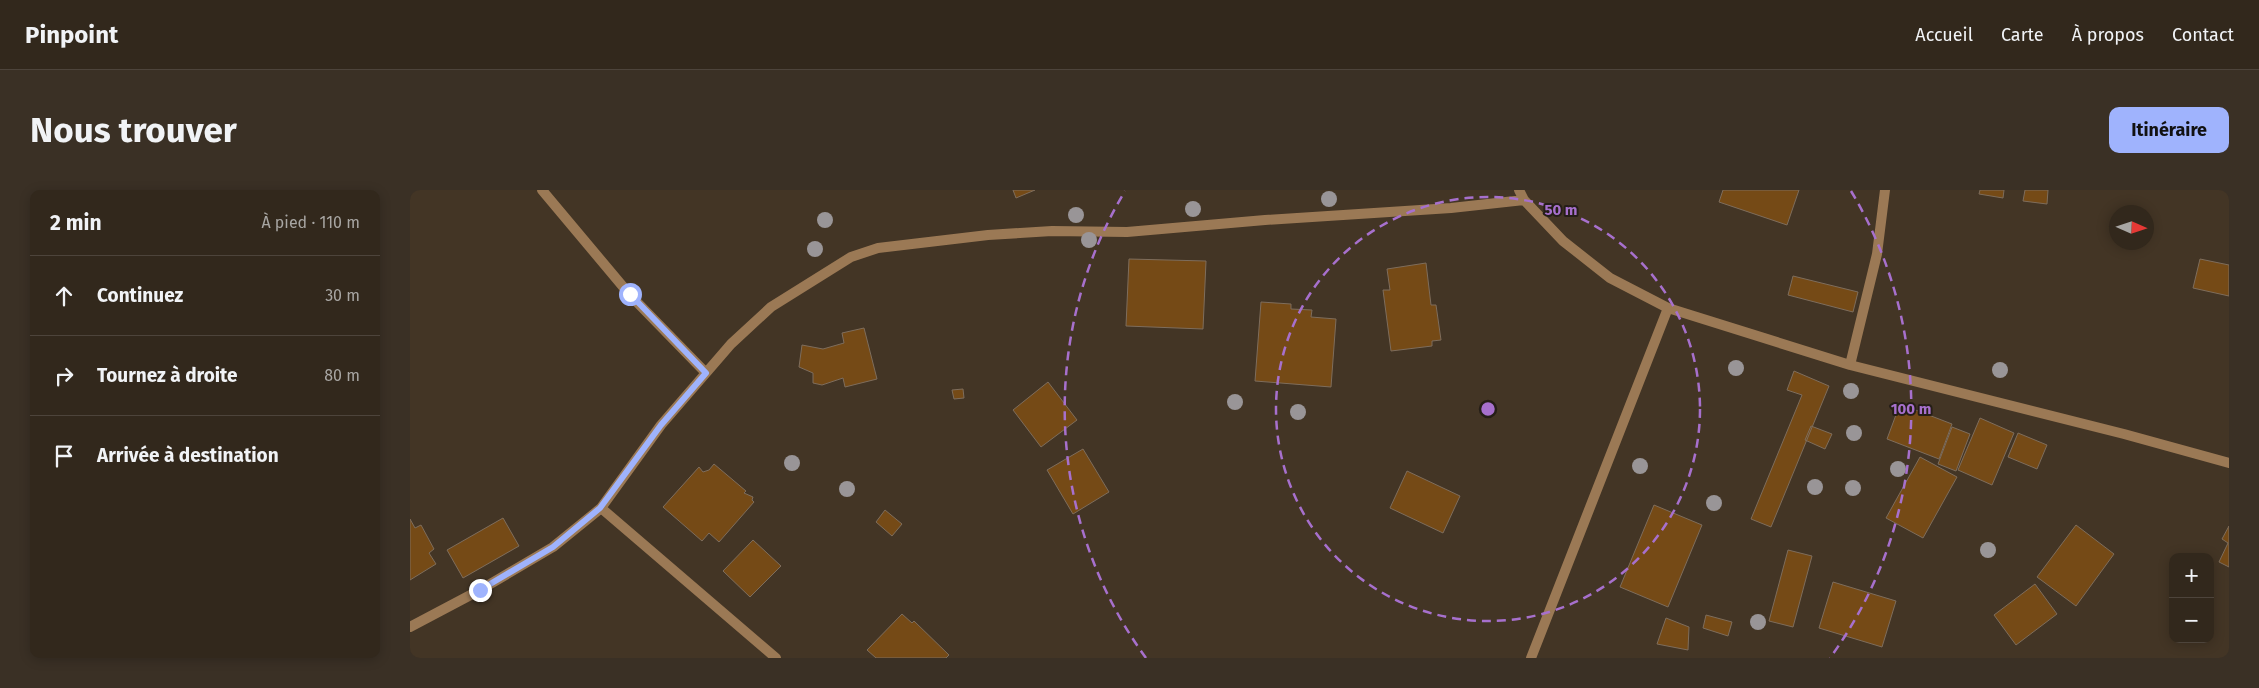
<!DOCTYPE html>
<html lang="fr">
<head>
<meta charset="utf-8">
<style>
	:root { --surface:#32281c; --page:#3a3025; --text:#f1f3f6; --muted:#a8a6a3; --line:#4d443b; --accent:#9fb3fd }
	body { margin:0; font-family:"Fira Sans",sans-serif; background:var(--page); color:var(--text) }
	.controls { position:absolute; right:15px; bottom:15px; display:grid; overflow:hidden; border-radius:10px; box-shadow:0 2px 12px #0003 }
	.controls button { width:45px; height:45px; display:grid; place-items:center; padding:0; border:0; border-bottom:1px solid var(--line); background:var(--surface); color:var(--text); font:25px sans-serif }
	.compass { position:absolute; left:1699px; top:15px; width:45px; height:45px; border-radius:50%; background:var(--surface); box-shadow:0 2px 12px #0003; rotate:93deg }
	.stop { position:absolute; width:15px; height:15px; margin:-11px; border:4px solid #9fb3fd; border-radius:50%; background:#fff }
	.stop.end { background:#9fb3fd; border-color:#fff; box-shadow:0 1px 5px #0008 }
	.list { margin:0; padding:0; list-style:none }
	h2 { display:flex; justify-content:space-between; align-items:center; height:65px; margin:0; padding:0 20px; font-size:21px }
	h2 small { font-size:16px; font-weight:400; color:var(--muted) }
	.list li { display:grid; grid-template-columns:32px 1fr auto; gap:15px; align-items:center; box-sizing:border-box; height:80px; padding:0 20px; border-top:1px solid var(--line) }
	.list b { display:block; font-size:19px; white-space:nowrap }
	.list em { font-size:16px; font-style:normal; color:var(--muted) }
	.icon { flex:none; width:28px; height:28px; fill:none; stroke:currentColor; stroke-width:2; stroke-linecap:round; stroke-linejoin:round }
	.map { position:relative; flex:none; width:1819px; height:468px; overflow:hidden; border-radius:10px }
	header { display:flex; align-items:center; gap:30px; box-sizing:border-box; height:70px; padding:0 25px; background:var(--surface); border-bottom:1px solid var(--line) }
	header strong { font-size:24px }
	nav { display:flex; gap:28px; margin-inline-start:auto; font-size:18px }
	.intro { display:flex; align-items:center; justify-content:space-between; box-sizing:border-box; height:120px; padding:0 30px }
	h1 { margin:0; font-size:35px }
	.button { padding:12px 22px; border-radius:10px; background:var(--accent); color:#111; font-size:18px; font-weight:700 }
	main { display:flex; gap:30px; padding:0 30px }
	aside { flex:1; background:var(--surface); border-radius:10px; box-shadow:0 2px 12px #0003 }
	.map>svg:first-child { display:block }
	.building { fill:#754a16; stroke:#7e6d5c }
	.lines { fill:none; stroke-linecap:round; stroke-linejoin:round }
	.street { stroke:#9b7955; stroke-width:10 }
	.tree { fill:#999597 }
	.route { stroke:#9fb3fd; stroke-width:6 }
	.ring { fill:none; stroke:#a770cd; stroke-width:2.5; stroke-dasharray:9 6 }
	.centre { fill:#a770cd; stroke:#251e17; stroke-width:2.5 }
	.ring-label { font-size:15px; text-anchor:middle; font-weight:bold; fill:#a770cd; stroke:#251e17; stroke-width:4; stroke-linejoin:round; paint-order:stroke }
</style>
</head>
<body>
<header>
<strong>Pinpoint</strong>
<nav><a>Accueil</a><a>Carte</a><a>À propos</a><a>Contact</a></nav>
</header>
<div class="intro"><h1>Nous trouver</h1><a class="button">Itinéraire</a></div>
<main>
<aside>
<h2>2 min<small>À pied · 110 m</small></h2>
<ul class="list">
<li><svg class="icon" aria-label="ahead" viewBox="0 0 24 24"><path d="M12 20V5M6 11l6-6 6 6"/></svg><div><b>Continuez</b></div><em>30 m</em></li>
<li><svg class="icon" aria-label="right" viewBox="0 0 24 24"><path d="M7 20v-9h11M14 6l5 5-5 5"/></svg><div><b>Tournez à droite</b></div><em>80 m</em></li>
<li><svg class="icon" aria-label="arrive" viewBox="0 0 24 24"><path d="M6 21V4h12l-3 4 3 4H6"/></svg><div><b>Arrivée à destination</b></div></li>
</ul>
</aside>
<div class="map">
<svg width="1819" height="468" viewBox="0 0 1819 468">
	<rect width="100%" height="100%" fill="#433525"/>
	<path class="building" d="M603,0H625L606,8Z
		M1313,0H1389L1377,35L1309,12Z
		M1570,0H1594L1593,8L1569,4Z
		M1615,0H1638L1637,14L1613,11Z
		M719,69L796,71L793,139L716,136Z
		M1790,69L1819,75V106L1783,98Z
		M1016,73L1021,115H1026L1031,150L1022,151V156L981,161L973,100H980L977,79Z
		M1383,86L1448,102L1443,122L1378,105Z
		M851,112L881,114V119L902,120L901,127L926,129L921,197L845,191Z
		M454,138L467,189L435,197L433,188L412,195L403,193V183L389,177L392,155L413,159L434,153L432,143Z
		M1384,181L1419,196L1361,337L1341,329L1392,205L1377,200Z
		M638,192L667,230L631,257L603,220Z
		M553,199L554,208L544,209L542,200Z
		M1490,214L1542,234L1529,269L1477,249Z
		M1570,228L1604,243L1582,295L1548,280Z
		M1401,236L1422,244L1415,259L1395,250Z
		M1542,237L1560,244L1546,281L1528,274Z
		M1608,243L1637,255L1627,279L1598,267Z
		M673,259L699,302L663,324L637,280Z
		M1510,267L1547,287L1513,348L1476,328Z
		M304,274L336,301L334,303L343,307L342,310L344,312L309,352L299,343L292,351L253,317L289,277L293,282L299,280Z
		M997,281L1050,306L1033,343L980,318Z
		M1244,315L1292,335L1258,417L1210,397Z
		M475,320L492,334L482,346L466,332Z
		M93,328L109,356L53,388L37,360Z
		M0,329L5,338L11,335L24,359L19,363L26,374L0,390Z
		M1666,335L1704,364L1666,416L1627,387Z
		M1819,336V377L1809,372L1818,353L1812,349Z
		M343,350L371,376L340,407L313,381Z
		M1378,360L1402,366L1383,437L1359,431Z
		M1423,392L1486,411L1472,457L1409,438Z
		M1625,394L1647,424L1606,455L1584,425Z
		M492,424L502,433L504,431L539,465L536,468H466L457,460Z
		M1296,425L1322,432L1318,446L1293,438Z
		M1256,428L1279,437L1278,460L1247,454Z"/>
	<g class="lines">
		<path class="street" d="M132,0L220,105L296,183
			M1109,0L1114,10L1153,51L1200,88L1258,118L1440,175L1714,244L1819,273
			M1440,175L1467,64L1475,0
			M191,318L366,468
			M0,437L70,400L143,357L191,318L251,235L321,154L361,117L441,67L468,58L578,45L642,41L717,42L855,30L1041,18L1114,10
			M1121,468L1258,118"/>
	</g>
	<g class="tree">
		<circle cx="919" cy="9" r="8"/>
		<circle cx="783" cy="19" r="8"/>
		<circle cx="666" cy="25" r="8"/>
		<circle cx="415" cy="30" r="8"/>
		<circle cx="679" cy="50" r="8"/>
		<circle cx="405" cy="59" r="8"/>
		<circle cx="1326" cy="178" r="8"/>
		<circle cx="1590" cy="180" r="8"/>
		<circle cx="1441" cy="201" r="8"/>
		<circle cx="825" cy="212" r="8"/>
		<circle cx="888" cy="222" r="8"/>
		<circle cx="1444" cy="243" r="8"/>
		<circle cx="382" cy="273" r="8"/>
		<circle cx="1230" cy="276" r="8"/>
		<circle cx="1488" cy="279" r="8"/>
		<circle cx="1405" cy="297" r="8"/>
		<circle cx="1443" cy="298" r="8"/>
		<circle cx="437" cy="299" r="8"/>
		<circle cx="1304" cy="313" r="8"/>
		<circle cx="1578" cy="360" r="8"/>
		<circle cx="1348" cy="432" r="8"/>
	</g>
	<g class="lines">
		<path class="route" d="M70,400L143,357L190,318L251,235L296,183L220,104"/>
	</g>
	<g class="ring">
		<circle cx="1078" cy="219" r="212"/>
		<path d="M736 468A423 423 0 0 1 715 1M1441 1A423 423 0 0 1 1420 468"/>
	</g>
	<circle cx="1078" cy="219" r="8" class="centre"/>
	<g class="ring-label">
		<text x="1151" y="25">50 m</text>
		<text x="1501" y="224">100 m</text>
	</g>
</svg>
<div class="controls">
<button>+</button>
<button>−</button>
</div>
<svg class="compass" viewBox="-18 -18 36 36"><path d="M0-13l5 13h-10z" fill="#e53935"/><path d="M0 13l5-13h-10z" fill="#a8a6a3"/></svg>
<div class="stop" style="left:220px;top:104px"></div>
<div class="stop end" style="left:70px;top:400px"></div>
</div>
</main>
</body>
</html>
